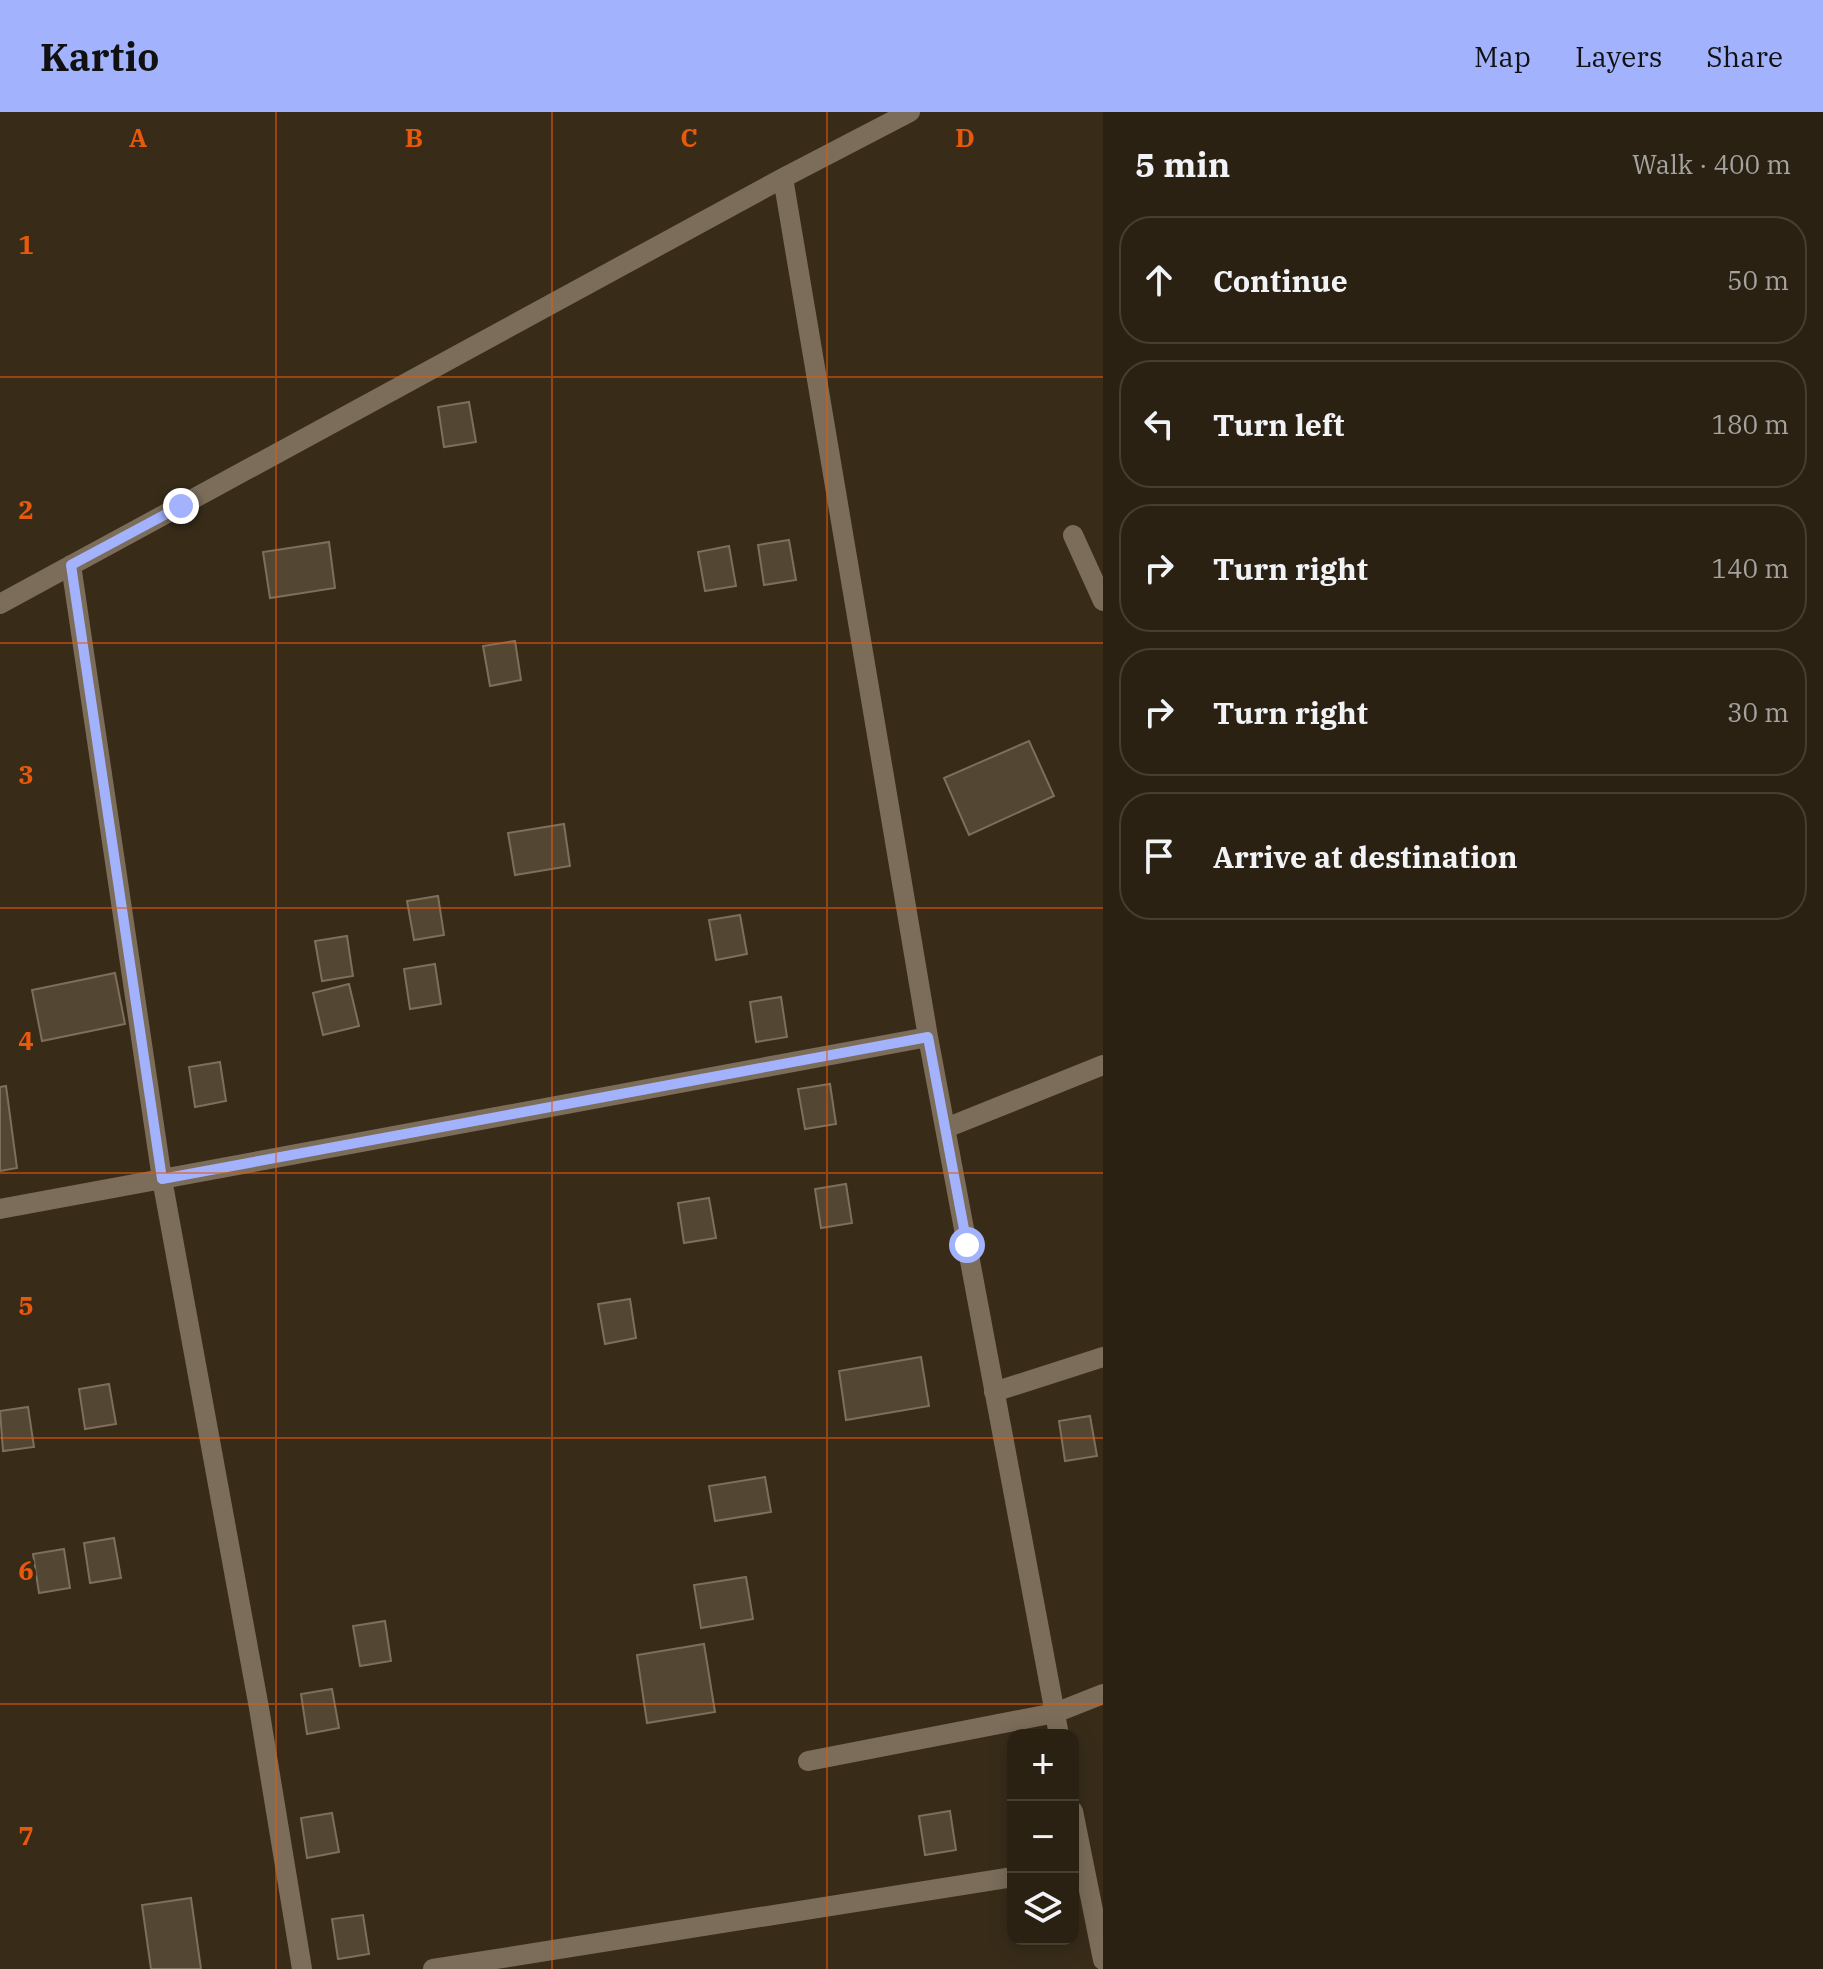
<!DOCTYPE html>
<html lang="en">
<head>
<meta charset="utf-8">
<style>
	:root { --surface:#2a2113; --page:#32291c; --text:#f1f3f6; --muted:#a5a3a0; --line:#463e33; --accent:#a3b2fd }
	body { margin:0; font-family:"IBM Plex Serif",serif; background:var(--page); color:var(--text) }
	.controls { position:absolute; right:24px; bottom:24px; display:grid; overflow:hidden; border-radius:16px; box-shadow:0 4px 20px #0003 }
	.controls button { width:72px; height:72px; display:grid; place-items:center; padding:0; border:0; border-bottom:2px solid var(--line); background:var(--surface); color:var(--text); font:40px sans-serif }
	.stop { position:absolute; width:24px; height:24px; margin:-18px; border:6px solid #a3b2fd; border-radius:50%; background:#fff }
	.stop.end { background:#a3b2fd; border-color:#fff; box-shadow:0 2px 8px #0008 }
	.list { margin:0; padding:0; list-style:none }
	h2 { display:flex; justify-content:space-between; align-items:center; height:104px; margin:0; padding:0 32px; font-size:34px }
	h2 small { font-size:26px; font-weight:400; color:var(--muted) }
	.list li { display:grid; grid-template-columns:52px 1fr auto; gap:24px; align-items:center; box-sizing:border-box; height:128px; margin:0 16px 16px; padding:0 16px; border:2px solid var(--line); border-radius:32px }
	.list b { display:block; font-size:30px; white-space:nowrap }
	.list em { font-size:26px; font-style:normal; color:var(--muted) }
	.icon { flex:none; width:44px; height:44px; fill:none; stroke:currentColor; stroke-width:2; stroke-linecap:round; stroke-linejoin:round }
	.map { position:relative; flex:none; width:1103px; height:1857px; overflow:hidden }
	header { display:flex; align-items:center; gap:48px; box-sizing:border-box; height:112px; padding:0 40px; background:var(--accent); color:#111 }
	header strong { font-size:38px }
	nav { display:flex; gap:44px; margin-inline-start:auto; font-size:28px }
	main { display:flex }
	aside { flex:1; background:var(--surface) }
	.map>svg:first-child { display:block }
	.building { fill:#534633; stroke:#7d6f5a; stroke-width:2 }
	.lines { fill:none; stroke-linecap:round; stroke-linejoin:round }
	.minor { stroke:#7b6d59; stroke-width:20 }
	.route { stroke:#a3b2fd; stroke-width:10 }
	.grid { fill:none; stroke:#e8590c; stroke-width:2; stroke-opacity:0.55 }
	.grid-label { font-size:26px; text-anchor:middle; font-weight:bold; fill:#e8590c; stroke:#382c19; stroke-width:7; stroke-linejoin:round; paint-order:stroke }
</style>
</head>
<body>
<header>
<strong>Kartio</strong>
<nav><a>Map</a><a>Layers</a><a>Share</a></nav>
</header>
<main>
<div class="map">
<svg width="1103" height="1857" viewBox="0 0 1103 1857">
	<rect width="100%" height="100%" fill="#382c19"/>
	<path class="building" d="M469,290L476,330L444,335L438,295Z
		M789,428L796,468L764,473L758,433Z
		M329,430L335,476L270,486L263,440Z
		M729,434L736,474L705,479L698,440Z
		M515,529L521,568L490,574L483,534Z
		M1029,629L1054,684L969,723L944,666Z
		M564,712L570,754L515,763L508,721Z
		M438,784L444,823L414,828L407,789Z
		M740,803L747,842L716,848L709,808Z
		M347,824L353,864L322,869L315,829Z
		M435,852L441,892L410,897L404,857Z
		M115,861L125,912L42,929L32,878Z
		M349,872L359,914L323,923L313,881Z
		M781,885L787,925L756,930L750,890Z
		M220,950L226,989L195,995L189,955Z
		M830,972L836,1012L805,1017L798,977Z
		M6,974L17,1056L0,1059V975Z
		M846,1072L852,1111L821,1116L815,1077Z
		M709,1086L716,1126L684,1131L678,1091Z
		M630,1187L636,1226L605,1232L598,1192Z
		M921,1245L929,1294L846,1308L839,1259Z
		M109,1272L116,1312L85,1317L79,1277Z
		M28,1295L34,1335L3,1339L0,1299Z
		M1090,1304L1097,1344L1065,1349L1059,1309Z
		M765,1365L771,1400L715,1409L709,1374Z
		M114,1426L121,1466L90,1471L84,1431Z
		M64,1437L70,1476L39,1481L33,1442Z
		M746,1465L753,1507L701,1516L694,1473Z
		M385,1509L391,1549L360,1554L353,1514Z
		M704,1532L715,1600L647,1611L637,1543Z
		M332,1577L339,1616L307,1622L301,1582Z
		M950,1699L956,1738L925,1743L919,1704Z
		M332,1701L339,1740L307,1746L301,1706Z
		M191,1786L201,1857H151L142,1793Z
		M363,1803L369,1842L338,1847L332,1807Z"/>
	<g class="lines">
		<path class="minor" d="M783,66L928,925L1059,1623
			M1073,423L1103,489
			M71,453L162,1067L259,1596L302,1857
			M0,492L783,66L910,0
			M946,1016L1103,953
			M0,1097L928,925
			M994,1280L1103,1245
			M808,1649L1055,1601L1103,1582
			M1073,1699L1103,1848
			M433,1857L1013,1765"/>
	</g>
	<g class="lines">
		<path class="route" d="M181,394L71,453L162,1067L928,925L967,1133"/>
	</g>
	<path class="grid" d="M276,0V1857M552,0V1857M827,0V1857M0,265H1103M0,531H1103M0,796H1103M0,1061H1103M0,1326H1103M0,1592H1103"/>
	<g class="grid-label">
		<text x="138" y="35">A</text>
		<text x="414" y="35">B</text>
		<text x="689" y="35">C</text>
		<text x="965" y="35">D</text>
		<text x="26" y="142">1</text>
		<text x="26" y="407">2</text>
		<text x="26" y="672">3</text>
		<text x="26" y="938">4</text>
		<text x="26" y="1203">5</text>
		<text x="26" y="1468">6</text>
		<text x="26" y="1733">7</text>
	</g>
</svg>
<div class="controls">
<button>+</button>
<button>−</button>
<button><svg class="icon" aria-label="layers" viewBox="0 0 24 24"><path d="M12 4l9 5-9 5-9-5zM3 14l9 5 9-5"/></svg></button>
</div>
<div class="stop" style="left:967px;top:1133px"></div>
<div class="stop end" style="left:181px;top:394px"></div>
</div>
<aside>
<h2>5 min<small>Walk · 400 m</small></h2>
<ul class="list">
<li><svg class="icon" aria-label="ahead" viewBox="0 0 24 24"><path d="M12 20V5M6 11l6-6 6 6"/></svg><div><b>Continue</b></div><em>50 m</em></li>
<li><svg class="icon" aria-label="left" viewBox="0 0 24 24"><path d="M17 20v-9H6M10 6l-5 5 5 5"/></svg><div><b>Turn left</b></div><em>180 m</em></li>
<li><svg class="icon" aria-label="right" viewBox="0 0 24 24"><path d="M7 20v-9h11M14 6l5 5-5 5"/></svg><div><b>Turn right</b></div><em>140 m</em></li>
<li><svg class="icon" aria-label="right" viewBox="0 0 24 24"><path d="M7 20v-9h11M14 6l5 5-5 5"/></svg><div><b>Turn right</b></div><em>30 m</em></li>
<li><svg class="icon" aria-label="arrive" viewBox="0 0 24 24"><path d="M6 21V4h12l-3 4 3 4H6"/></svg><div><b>Arrive at destination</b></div></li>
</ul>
</aside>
</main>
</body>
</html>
